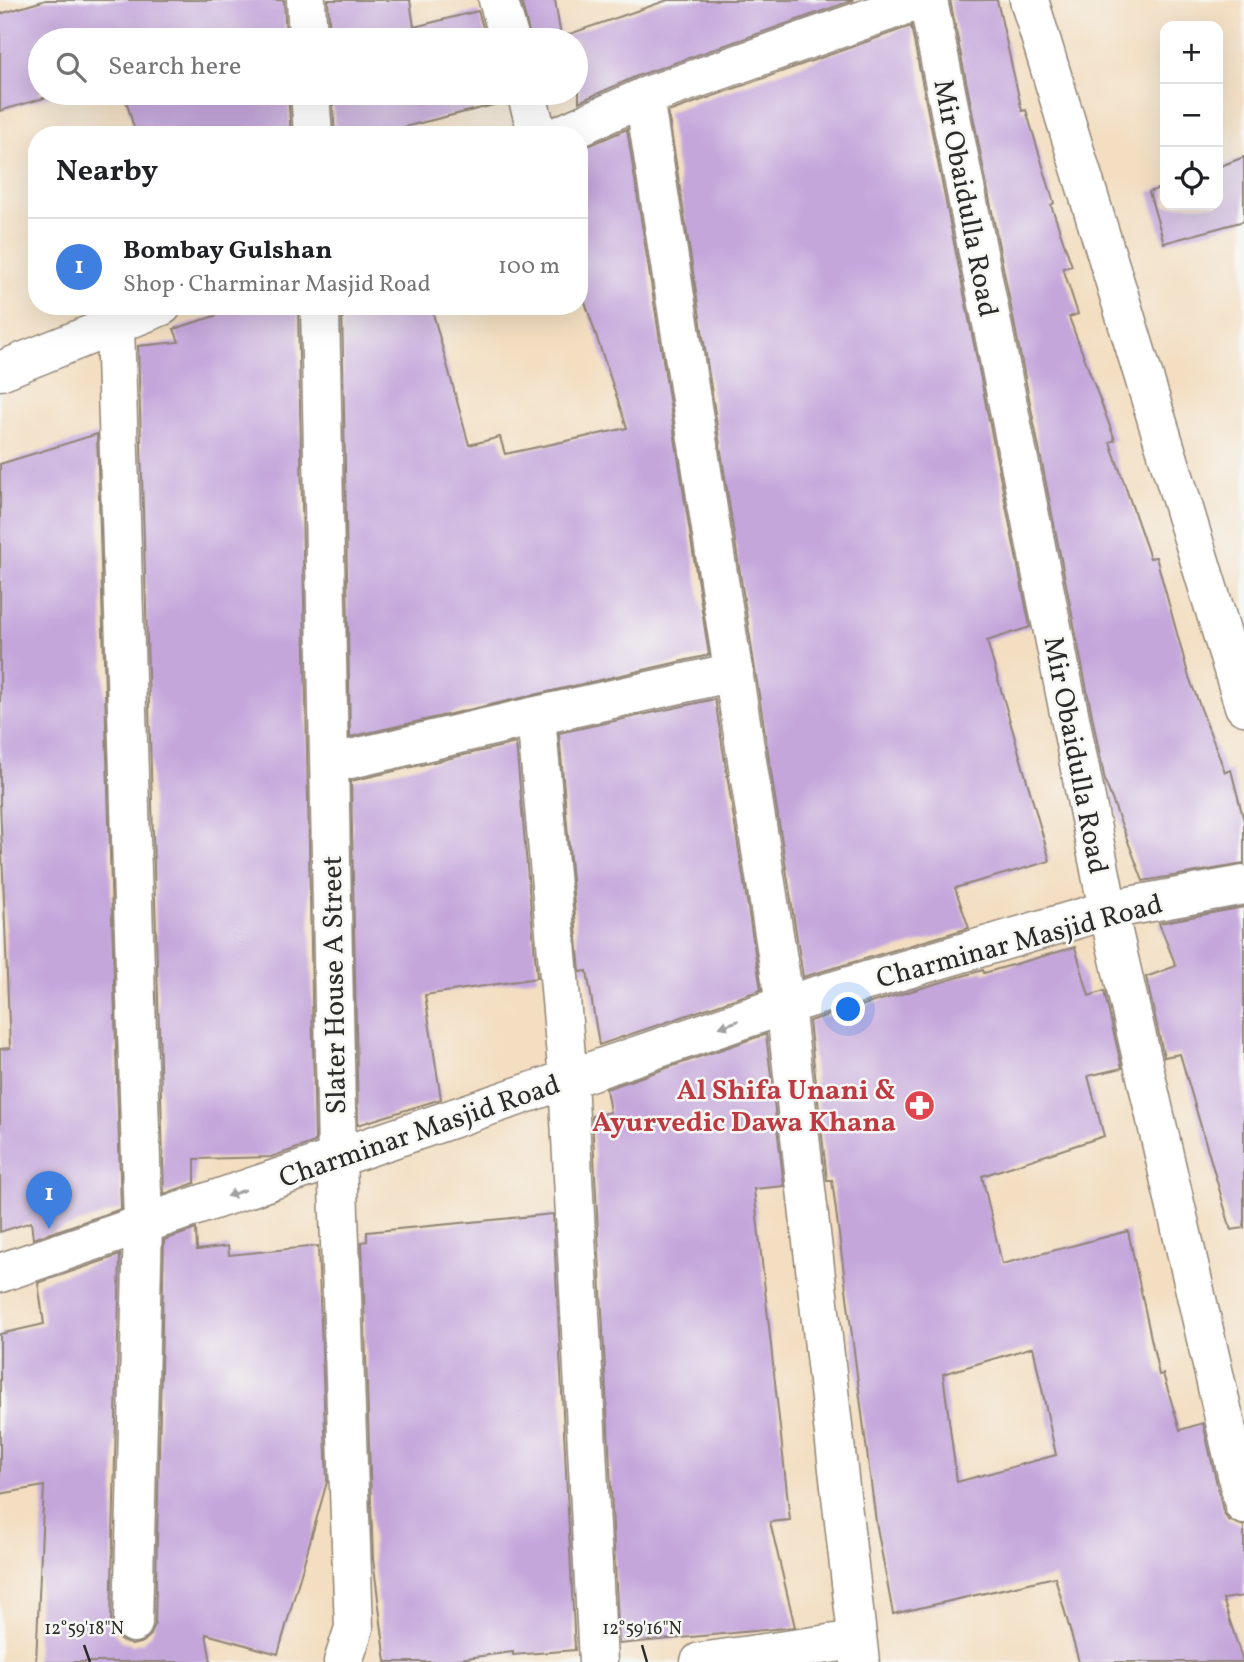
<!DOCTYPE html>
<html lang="en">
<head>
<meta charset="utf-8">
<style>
	:root { --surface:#fff; --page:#f2f2f2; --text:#202124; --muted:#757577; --line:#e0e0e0; --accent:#2563eb }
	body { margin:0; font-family:Vollkorn,serif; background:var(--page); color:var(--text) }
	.controls { position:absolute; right:21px; top:21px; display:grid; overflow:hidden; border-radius:14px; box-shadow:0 7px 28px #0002 }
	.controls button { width:63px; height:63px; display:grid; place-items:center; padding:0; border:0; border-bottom:2px solid var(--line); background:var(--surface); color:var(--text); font:35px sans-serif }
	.you { position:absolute; left:849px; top:1010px; width:24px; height:24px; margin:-18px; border:5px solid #fff; border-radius:50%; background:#1a73e8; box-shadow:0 0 0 10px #1a73e833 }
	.badge { display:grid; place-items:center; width:46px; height:46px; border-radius:50%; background:var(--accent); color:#fff; font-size:23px; font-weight:700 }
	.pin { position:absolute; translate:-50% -58px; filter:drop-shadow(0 2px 4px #0008) }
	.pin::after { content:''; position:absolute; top:37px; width:24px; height:21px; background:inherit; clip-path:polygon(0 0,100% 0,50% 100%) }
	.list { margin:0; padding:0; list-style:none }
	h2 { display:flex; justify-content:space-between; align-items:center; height:91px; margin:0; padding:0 28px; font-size:30px }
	h2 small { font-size:23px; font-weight:400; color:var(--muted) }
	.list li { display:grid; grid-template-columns:46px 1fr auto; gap:21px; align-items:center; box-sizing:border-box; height:98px; padding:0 28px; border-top:2px solid var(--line) }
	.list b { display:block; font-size:26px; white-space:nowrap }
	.list p { margin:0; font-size:23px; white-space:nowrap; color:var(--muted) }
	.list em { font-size:23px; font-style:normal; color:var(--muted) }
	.icon { flex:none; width:38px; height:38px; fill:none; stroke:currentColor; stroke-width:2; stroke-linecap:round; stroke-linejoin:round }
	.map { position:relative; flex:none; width:1244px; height:1662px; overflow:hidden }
	.search { position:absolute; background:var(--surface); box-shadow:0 7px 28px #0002; left:28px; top:28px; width:560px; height:77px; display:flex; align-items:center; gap:18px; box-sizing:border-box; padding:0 24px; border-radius:38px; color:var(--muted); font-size:26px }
	.panel { position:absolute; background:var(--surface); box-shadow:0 7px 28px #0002; left:28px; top:126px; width:560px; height:189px; border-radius:28px }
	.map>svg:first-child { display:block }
	.building { fill:#c4a6db; fill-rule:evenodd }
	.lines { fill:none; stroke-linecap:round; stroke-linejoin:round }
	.minor-casing { stroke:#8f8476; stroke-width:41 }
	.minor { stroke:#fff; stroke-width:38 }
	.oneway { fill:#a0a0a0 }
	.ticks { fill:none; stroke:#2b2b2b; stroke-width:2.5 }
	.labels { text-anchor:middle; stroke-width:5; stroke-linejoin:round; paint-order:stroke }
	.street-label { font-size:28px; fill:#2b2b2b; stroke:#f6f6f2 }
	.health-label { font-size:28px; font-weight:bold; fill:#be3a42; stroke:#f6f6f2; text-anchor:end }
	.ticks-label { font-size:18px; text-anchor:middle; fill:#2b2b2b; stroke:#f6f6f2; stroke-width:5; stroke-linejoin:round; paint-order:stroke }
</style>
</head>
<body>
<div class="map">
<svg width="1244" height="1662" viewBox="0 0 1244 1662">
	<rect width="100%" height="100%" fill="#f6f6f2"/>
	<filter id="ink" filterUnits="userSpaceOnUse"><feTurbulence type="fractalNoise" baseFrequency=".0143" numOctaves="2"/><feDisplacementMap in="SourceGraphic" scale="14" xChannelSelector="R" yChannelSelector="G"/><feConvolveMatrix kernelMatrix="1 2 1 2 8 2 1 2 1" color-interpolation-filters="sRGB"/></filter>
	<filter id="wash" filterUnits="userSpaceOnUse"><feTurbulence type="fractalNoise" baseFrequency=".00686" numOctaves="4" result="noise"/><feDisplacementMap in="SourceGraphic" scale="28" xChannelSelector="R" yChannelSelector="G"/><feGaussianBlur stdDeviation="1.57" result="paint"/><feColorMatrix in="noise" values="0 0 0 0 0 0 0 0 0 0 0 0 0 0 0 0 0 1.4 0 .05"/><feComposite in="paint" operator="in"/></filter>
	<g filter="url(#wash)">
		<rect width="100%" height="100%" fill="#f3dec1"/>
		<g id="blocks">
			<path class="building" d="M46,0H284L286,40H40V93H61L0,111V14Z
				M328,0H410L414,27L478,11L487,40H330Z
				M521,0H555L561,37L668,0H854L637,76L579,102V83L576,84V40H531Z
				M950,0H997L1022,111L1026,110L1054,203L1051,205L1072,266L1063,268L1078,314L1069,317L1115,440L1110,442L1150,558L1156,557L1189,677L1225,772L1231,770L1244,821V864L1143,881L1105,781Z
				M911,26L1030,627L987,641L1050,861L955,888L969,928L803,977L668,112Z
				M124,93H288L291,135H136Z
				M332,93H505L506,102L404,127L406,135H335Z
				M627,129L709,655L350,737L342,306H431L469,445L500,437L505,454L627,428L579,284V150Z
				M1244,157V221L1164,243L1149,192L1165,186V205H1218V167Z
				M246,306H298L315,1142L271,1157L195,1159V1183L164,1194L138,346L179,342L174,329Z
				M97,434L121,1209L33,1239L31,1222L0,1232V1049L10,1048L0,802V464Z
				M715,699L761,990L599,1045L587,971L580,972L559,733Z
				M516,743L537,978L425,995L441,1099L358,1125L351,781Z
				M1244,907V1228L1231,1230L1180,1054L1164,1057L1146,977L1176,966L1159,923Z
				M1075,947L1089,996L1104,991L1122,1068L1088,1076L1104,1136L982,1176L1002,1264L1128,1231L1159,1375L1163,1374L1180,1430L1203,1423L1223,1511L1228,1520L1244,1526V1596L1223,1599L1243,1662H1079L1055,1577L893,1614L876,1522L832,1180H827L809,1021L983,970L984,973ZM1033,1347L1056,1455L957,1482L943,1374Z
				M766,1034L784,1186L754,1189L790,1520L770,1522L795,1627L619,1644L592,1116L610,1112L606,1089Z
				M553,1214L575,1650L513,1655V1652L435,1662H386L373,1559L362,1242L367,1241V1232Z
				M196,1229L197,1250L228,1246L229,1255L318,1246L327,1482L278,1654L206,1634L211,1662H36L44,1486L0,1494V1334L44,1324L38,1283L120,1255L111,1622L114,1633L121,1641L132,1645L143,1642L151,1635L155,1624L164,1240Z"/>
		</g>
	</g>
	<g filter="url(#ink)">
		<use href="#blocks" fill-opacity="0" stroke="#8f8476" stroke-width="2"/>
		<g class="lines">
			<defs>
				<path id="minor" d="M306,0L308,40
					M498,0L510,40
					M928,0L1108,910L1244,1505
					M1029,0L1244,706
					M310,93L313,135
					M526,93L538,135
					M644,97L785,1005L860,1662
					M560,135L644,97L920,0
					M320,306L337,1159L354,1628L343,1662
					M115,325L143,1224L133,1623
					M0,371L162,306
					M329,764L536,716
					M0,1273L785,1005L1108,910L1244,885
					M598,1662L568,1079L536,716L734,672
					M700,1662L857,1640"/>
			</defs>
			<use href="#minor" class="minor-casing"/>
			<use href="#minor" class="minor"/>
		</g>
		<defs><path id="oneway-solid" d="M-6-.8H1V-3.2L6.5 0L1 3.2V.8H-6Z" transform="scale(1.75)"/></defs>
		<g class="oneway">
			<use href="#oneway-solid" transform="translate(729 1024) rotate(161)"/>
			<use href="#oneway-solid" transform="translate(236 1193) rotate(161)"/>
		</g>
	</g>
	<path class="ticks" d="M84,1645L90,1662M642,1645L647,1662"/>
	<defs>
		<symbol id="pharmacy-disc" viewBox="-11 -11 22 22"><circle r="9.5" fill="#e0444e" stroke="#f6f6f2"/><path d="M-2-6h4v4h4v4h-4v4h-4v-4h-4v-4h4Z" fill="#fff"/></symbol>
	</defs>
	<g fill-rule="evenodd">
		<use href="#pharmacy-disc" x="902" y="1088" width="35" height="35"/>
	</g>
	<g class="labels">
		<g class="street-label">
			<text transform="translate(967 198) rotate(79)" y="10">Mir Obaidulla Road</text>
			<text transform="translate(1077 755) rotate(79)" y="10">Mir Obaidulla Road</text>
			<text transform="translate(1019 940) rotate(-15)" y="10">Charminar Masjid Road</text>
			<text transform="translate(333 985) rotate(-91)" y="10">Slater House A Street</text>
			<text transform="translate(419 1130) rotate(-19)" y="10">Charminar Masjid Road</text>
		</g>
		<g class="health-label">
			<text x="896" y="1099">Al Shifa Unani &amp;<tspan x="896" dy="32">Ayurvedic Dawa Khana</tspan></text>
		</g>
	</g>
	<g class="ticks-label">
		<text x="84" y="1634">12°59'18"N</text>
		<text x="642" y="1634">12°59'16"N</text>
	</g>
</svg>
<div class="controls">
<button>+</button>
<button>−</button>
<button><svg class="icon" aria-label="locate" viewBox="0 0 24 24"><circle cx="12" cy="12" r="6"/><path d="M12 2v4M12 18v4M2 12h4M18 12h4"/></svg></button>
</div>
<div class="you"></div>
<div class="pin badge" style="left:49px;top:1229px;background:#3f7fe0">1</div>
<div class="search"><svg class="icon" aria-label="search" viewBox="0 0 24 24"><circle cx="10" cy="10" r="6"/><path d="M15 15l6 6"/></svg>Search here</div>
<section class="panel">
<h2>Nearby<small></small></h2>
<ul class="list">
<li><span class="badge" style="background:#3f7fe0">1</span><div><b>Bombay Gulshan</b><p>Shop · Charminar Masjid Road</p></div><em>100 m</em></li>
</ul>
</section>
</div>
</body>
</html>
